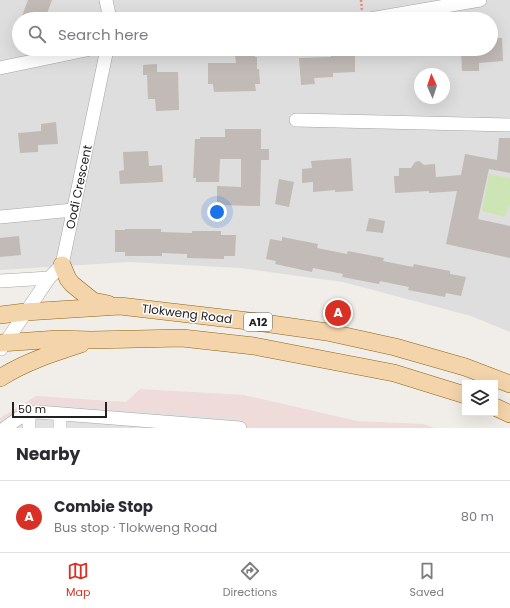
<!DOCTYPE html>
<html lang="en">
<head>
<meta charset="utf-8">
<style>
	:root { --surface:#fff; --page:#f2f2f3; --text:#2b2b33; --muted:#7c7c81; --line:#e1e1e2; --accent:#d93025 }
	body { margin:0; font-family:Poppins,sans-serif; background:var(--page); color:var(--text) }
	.controls { position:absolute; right:12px; bottom:12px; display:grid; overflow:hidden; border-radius:0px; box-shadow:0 4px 16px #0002 }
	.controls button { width:36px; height:36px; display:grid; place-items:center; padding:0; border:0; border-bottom:1px solid var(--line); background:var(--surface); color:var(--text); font:20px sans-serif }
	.compass { position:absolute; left:414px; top:68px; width:36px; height:36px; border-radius:50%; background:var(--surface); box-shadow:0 4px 16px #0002; rotate:357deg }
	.scale { position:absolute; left:12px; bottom:10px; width:95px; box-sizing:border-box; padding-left:4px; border:2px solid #212121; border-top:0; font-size:11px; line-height:14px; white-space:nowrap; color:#212121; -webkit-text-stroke:3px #fff; paint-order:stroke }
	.you { position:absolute; left:217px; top:212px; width:14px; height:14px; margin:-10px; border:3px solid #fff; border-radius:50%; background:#1a73e8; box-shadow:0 0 0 6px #1a73e833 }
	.badge { display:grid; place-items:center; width:26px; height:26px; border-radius:50%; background:var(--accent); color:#fff; font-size:13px; font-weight:700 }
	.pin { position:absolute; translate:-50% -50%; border:2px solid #fff; box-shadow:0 1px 4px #0006 }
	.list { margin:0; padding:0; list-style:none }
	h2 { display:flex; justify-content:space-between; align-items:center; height:52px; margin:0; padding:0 16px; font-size:17px }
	h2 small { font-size:13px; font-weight:400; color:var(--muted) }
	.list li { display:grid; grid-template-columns:26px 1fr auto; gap:12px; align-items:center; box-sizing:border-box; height:72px; padding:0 16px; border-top:1px solid var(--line) }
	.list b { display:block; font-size:15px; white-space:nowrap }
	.list p { margin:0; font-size:13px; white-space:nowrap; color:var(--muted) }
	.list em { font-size:13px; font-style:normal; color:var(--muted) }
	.icon { flex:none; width:22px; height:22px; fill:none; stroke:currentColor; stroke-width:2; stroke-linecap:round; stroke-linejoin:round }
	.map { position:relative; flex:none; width:510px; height:428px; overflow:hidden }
	.search { position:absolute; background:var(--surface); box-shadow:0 4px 16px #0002; left:12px; right:12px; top:12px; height:44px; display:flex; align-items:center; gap:10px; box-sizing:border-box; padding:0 14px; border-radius:22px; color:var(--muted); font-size:15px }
	.sheet { height:124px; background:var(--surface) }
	nav { display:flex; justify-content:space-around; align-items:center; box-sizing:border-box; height:56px; border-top:1px solid var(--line); background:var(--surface); font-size:11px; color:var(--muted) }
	nav a { display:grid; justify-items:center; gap:2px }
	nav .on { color:var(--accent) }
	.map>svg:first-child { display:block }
	.residential { fill:#dfdede; fill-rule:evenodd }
	.commercial { fill:#efdbda }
	.grass { fill:#cde5b4 }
	.parking { fill:#e1e1e1 }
	.building { fill:#c1bab6 }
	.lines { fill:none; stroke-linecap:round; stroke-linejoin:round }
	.minor-casing { stroke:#a5a5a5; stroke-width:14 }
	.major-casing { stroke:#90640e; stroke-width:18 }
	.path { stroke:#ed887d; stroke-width:2.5; stroke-dasharray:2 2; stroke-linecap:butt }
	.minor { stroke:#fff; stroke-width:13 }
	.major { stroke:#f4d4ab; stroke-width:17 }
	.labels { text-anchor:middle; stroke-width:3; stroke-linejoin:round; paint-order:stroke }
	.shield { fill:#fff; stroke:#646464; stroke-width:1 }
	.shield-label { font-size:11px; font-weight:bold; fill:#212121 }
	.street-label { font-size:12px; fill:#212121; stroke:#fff }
</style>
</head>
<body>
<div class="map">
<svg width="510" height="428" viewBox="0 0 510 428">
	<rect width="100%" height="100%" fill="#f1eee9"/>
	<path class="residential" d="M0,0H510V332L471,316L343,282L240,268L129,262L0,270ZM19,19H491V49H19ZM420,74H444V98H420Z"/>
	<path class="commercial" d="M140,389L244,395L357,421L423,424L435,428H0V418L36,396L126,402Z"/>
	<path class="grass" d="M489,174L510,178V204L505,217L482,211Z"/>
	<path class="parking" d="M41,404L243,419L242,428H3Z"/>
	<path class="building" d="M28,0H52L45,19H30L22,16Z
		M491,38H502L503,61L479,63V71H462L461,51L468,50V49H491Z
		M343,50L344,56H355V72L333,73V77L314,78L315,84L301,85L299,58L331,57V51Z
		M254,54L255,57H257V69H259L260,84H255L256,91L214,92L213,84H208V63H236L235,55Z
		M157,64V72H178L179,110L156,111L155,99H148L147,75H143V65Z
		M56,122L58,144L38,145V152L20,153L18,133L41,131V124Z
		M225,129H261V149H269V160H261L260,206L217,205V186L241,187V159H220L219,182H196V178H193L195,139H200V137H225Z
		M499,138H510V173L489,169L478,219L510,226V258L446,244L457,191L429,193V191L395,193L394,176H399V168H411L415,162L419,161L424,165L435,164L436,177L461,175L465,154L497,160Z
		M148,151L149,166L162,165L163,182L120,184L119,171L124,170L123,152Z
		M351,158L353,191L335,192V190L313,192V182L302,183V169L312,168L311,161Z
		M279,179L294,182L289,207L275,204Z
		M369,218L385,221L383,233L366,231Z
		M125,229H161V232L192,233V231H221V235H236L235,256H224V259L187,258V254L162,253V256H125V252H115V230H125Z
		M19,236L21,255L0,257V238Z
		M282,237L318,244L317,248L347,254L348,251L384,258L383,261L413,267L414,264L450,271V274L466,277L461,296L446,293L445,297L408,290L409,287L380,281L379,284L342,277L343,274L313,268L312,272L275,264L276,261L266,259L270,239L282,241Z"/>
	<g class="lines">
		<defs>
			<path id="minor" d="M106,0L110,19
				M370,19L480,0
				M0,68L91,49
				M296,120L510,125
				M0,217L73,210
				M0,281L49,278
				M1,349L49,278L62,265L107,49
				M29,413V428
				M60,414V428
				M5,428L23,415L37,412L240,428"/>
			<path id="major" d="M62,265L68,279L72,284L93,301L108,304
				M0,315L25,312L120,306L257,322L327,332L395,347L465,367L510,384
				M0,343L58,339L91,340L182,338L254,346L321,359L394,373L465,395
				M0,378C25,362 53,353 81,344
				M495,407L510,414"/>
		</defs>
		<use href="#minor" class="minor-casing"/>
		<use href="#major" class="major-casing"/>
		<path class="path" d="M361,0L362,11"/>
		<use href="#minor" class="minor"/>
		<use href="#major" class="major"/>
	</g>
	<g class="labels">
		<rect class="shield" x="244" y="313" width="28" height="18" rx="3"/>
		<g class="shield-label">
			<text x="258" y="326">A12</text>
		</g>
		<g class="street-label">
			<text transform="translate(79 187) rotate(-78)" y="4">Oodi Crescent</text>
			<text transform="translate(187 314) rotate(7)" y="4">Tlokweng Road</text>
		</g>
	</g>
</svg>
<div class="controls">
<button><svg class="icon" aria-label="layers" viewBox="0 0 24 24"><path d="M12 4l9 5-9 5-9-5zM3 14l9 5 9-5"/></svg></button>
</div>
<svg class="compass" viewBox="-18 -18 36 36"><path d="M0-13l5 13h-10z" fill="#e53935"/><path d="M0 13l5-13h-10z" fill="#7c7c81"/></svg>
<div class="scale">50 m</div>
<div class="you"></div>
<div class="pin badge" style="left:338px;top:313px">A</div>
<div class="search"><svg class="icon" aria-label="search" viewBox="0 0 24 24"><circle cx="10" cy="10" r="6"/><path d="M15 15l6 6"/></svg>Search here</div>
</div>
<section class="sheet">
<h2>Nearby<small></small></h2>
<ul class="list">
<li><span class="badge">A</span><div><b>Combie Stop</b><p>Bus stop · Tlokweng Road</p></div><em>80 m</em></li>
</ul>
</section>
<nav>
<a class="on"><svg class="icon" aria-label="map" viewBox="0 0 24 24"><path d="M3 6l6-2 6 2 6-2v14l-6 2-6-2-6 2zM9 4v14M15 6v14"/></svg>Map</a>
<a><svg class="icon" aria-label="directions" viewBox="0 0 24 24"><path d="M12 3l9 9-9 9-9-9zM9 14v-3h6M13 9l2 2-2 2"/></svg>Directions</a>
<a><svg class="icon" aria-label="saved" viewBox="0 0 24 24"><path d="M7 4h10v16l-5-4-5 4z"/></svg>Saved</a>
</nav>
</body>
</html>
